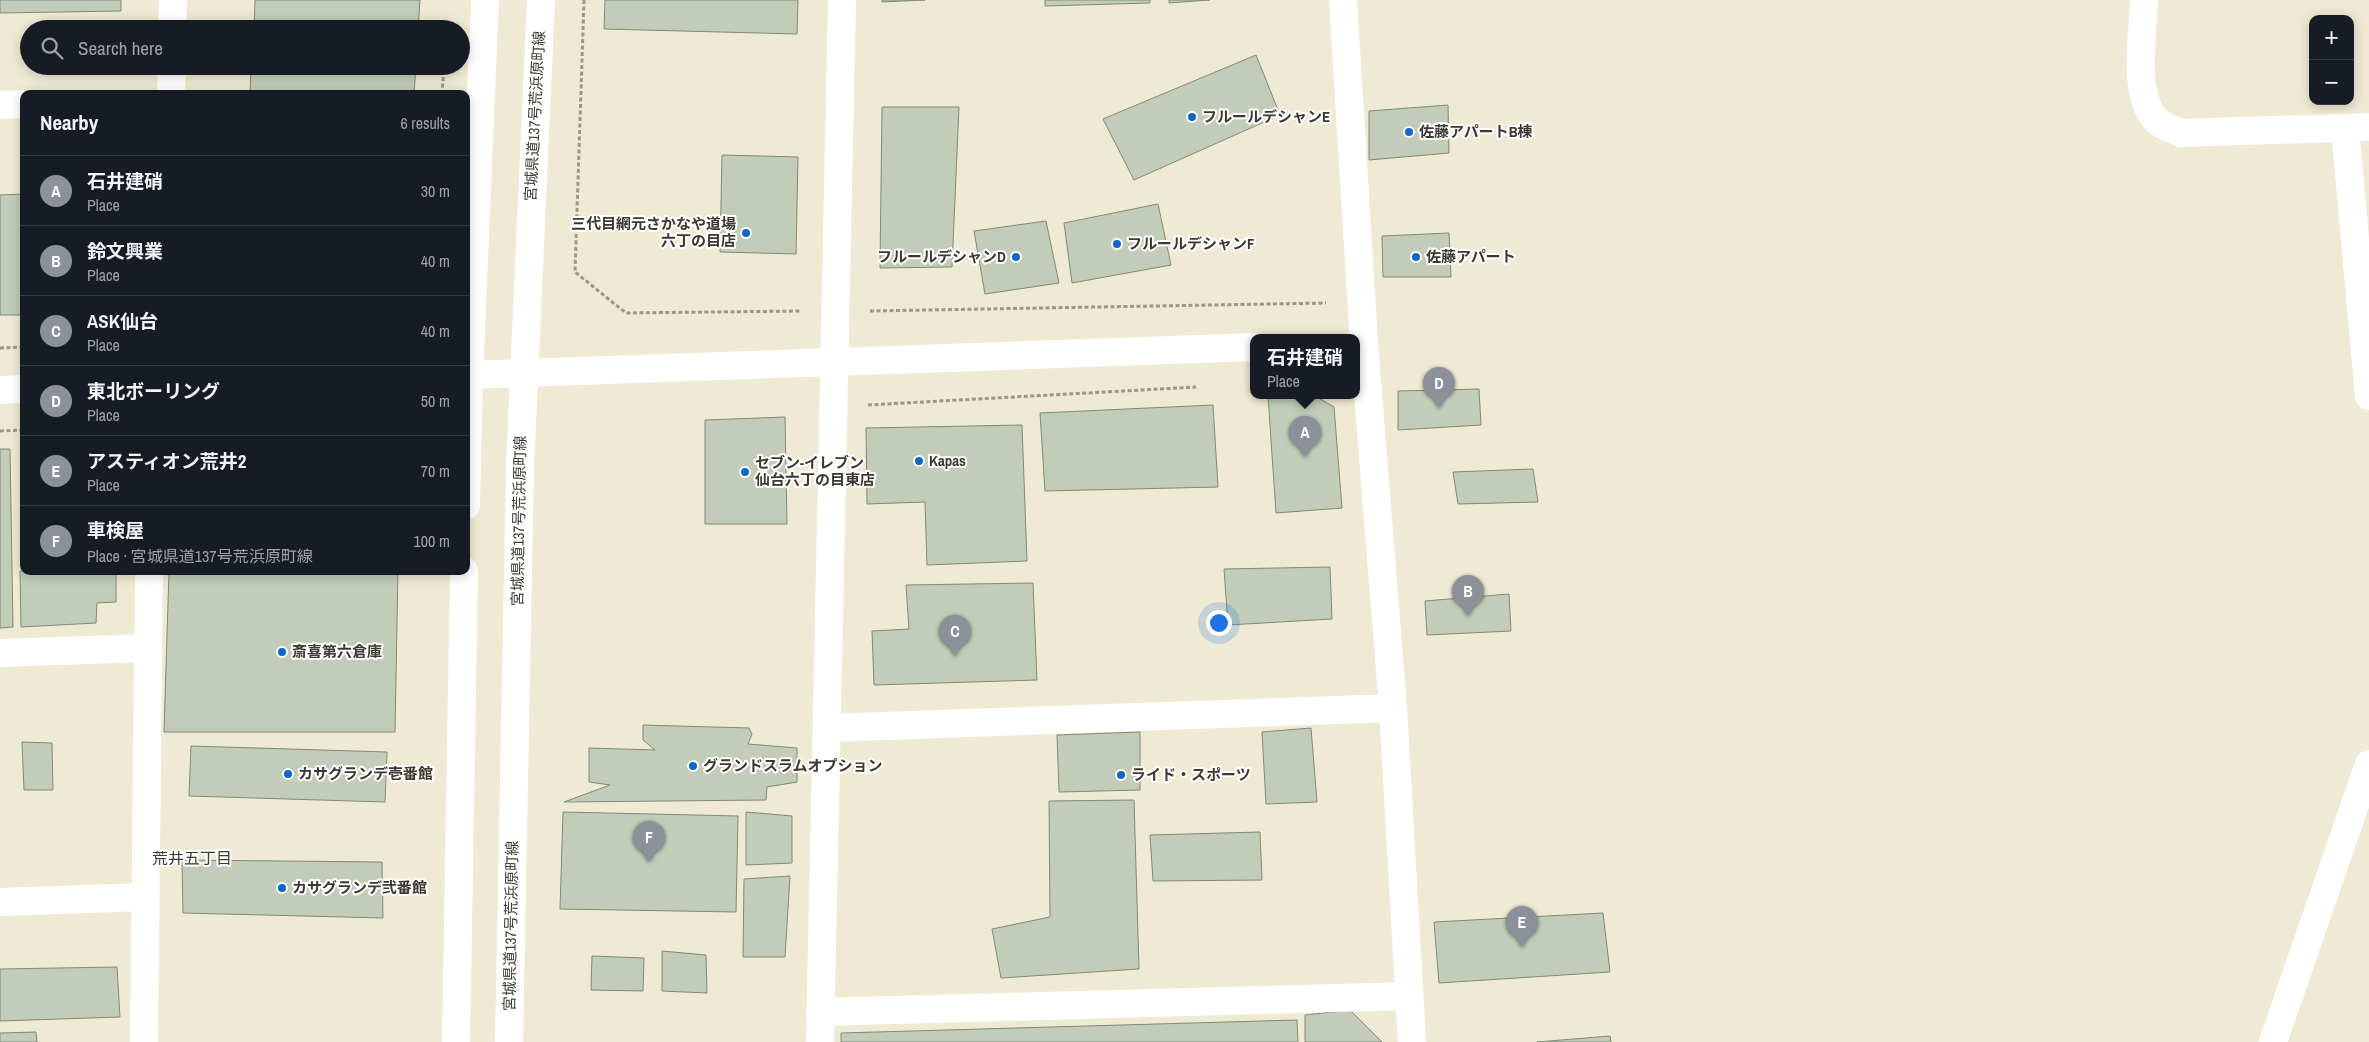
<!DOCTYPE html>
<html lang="en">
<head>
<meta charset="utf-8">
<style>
	:root { --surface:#171b24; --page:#20242c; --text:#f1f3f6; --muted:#9ea1a6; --line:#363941; --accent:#8c9099 }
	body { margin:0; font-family:"Archivo Narrow","Noto Sans JP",sans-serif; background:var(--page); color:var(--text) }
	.controls { position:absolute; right:15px; top:15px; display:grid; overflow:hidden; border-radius:10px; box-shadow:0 2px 12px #0003 }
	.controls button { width:45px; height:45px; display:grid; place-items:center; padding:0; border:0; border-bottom:1px solid var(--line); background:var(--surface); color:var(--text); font:25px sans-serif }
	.you { position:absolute; left:1218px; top:622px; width:18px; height:18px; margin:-12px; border:4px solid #fff; border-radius:50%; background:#1a73e8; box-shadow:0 0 0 8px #1a73e833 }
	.badge { display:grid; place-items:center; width:32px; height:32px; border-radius:50%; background:var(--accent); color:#fff; font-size:16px; font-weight:700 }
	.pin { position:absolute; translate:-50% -41px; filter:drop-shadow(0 1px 2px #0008) }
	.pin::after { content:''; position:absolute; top:26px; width:18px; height:15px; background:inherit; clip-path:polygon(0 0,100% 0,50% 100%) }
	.popup { position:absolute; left:1250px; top:334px; width:110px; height:65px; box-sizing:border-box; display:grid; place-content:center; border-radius:10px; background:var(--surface); filter:drop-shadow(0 1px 4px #0005); font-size:16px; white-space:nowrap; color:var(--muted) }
	.popup b { font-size:19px; color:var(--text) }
	.popup::after { content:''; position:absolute; left:50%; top:100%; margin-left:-10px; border:10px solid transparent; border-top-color:var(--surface) }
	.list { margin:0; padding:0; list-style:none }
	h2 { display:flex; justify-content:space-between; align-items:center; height:65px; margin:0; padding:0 20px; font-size:21px }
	h2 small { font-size:16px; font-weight:400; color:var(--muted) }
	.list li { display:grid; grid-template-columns:32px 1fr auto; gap:15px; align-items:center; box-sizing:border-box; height:70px; padding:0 20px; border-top:1px solid var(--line) }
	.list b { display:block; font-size:19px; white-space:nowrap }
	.list p { margin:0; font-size:16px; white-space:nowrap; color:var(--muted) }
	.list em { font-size:16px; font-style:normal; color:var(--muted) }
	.icon { flex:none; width:28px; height:28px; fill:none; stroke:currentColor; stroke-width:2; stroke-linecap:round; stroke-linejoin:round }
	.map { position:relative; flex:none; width:2369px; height:1042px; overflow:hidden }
	.search { position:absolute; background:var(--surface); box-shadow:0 2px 12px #0003; left:20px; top:20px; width:450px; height:55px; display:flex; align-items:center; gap:12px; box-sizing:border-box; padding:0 18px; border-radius:28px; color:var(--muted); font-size:19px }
	.panel { position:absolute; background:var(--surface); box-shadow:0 2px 12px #0003; left:20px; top:90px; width:450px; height:485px; border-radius:10px }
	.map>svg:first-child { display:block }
	.building { fill:#c2ccb8; stroke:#808a76 }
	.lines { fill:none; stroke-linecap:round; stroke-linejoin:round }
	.path { stroke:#9c9888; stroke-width:3; stroke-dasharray:4 2.5; stroke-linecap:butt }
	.minor { stroke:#fff; stroke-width:28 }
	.tertiary { stroke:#fff; stroke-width:28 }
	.secondary { stroke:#fff; stroke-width:28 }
	.poi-dot { fill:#1066cf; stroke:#fff; stroke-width:2 }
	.labels { text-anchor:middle; stroke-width:4; stroke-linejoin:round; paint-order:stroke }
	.street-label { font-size:15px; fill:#3b3930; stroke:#fff }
	.poi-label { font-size:15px; font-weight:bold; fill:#3b3930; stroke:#fff; text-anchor:start }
	.neighbourhood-label { font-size:16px; fill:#3b3930; stroke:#fff }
</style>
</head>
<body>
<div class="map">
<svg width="2369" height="1042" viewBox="0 0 2369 1042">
	<rect width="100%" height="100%" fill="#efead3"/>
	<path class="building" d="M0,0H121V11L0,13Z
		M255,0H420L418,29H254Z
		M605,0H798L797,34L604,29Z
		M882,0H925L882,2Z
		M1045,0H1150V3L1045,6Z
		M1169,0H1210L1169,3Z
		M1256,55L1280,115L1134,180L1103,119Z
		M251,66H416L414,94H250Z
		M1448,105L1449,153L1369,160V111Z
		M882,107H959L952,267L880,268Z
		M722,155L798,157L796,254L720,252Z
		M24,194V315H0V195Z
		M1158,204L1171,265L1072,283L1064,223Z
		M1046,221L1059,283L985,294L974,231Z
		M1449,233L1451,277H1383L1382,236Z
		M1479,389L1481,425L1398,430V391Z
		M1268,396H1315L1334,407L1342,508L1276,513Z
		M1213,405L1218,487L1045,491L1040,413Z
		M785,417L787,524H705V420Z
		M1022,425L1027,561L927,565L925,502L867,504L866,428Z
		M0,449H10L13,627L0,628Z
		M1533,469L1538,502L1458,504L1453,472Z
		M1330,567L1332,619L1228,625L1224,569Z
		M20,571H116V602L97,603L96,623L21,627Z
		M169,571H398L395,732H164Z
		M1033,583L1037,680L874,685L872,631L909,629L906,585Z
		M1509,594L1511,631L1427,635L1425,601Z
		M643,725L749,728L752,734L748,744L797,748V782L767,787L766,800L564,802L610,785L589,782V748L655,750L643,740Z
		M1311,728L1317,802L1266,804L1262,732Z
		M1140,732V790L1059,792L1057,735Z
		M22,742L52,743L53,790H24Z
		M191,746L387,752L385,802L189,796Z
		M1134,800L1139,969L1001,978L992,929L1050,917L1049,801Z
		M563,812L738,816L736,912L560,909Z
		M746,812L792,816V863L746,865Z
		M1260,832L1262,880L1153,881L1150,835Z
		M182,860L382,862L383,918L183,913Z
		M790,876L785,957H743L744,879Z
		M1603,913L1610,972L1439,983L1434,922Z
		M662,951L706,955L707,993L662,991Z
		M592,956L644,958L643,991L591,990Z
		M117,967L120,1017L0,1021V969Z
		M1350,1010L1382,1042H1305V1015Z
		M1297,1020L1298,1042H841V1033Z
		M36,1032L37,1042H0V1033Z
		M1610,1036L1611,1042H1537Z"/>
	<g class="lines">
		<path class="path" d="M584,0L575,272L626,313L800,311
			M442,94L444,66
			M870,311L1326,303
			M0,348L24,347
			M868,405L1196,387
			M0,431L24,430"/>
		<path class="minor" d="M1343,0L1364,343L1393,708L1412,1042
			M2144,0C2143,34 2132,94 2156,120C2162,126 2173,129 2180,133L2369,127
			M172,29L173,0
			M171,94L172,66
			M0,105L24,104
			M2345,128L2369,396
			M0,653L147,648
			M827,728L1393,708
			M0,902L145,897
			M820,1012L1409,996
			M144,1042L149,571
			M820,1042L842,0
			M2273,1042L2369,764"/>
		<path class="tertiary" d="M1356,344L1364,343
			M466,375L1254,347
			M0,390L24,389"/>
		<path class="secondary" d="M466,506L469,375L485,0
			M456,1042L464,571
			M509,1042L520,467L541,0"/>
	</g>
	<g class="poi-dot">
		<circle cx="1192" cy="117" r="5"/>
		<circle cx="1409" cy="132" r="5"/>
		<circle cx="746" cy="233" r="5"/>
		<circle cx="1117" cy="244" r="5"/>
		<circle cx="1016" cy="257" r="5"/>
		<circle cx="1416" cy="257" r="5"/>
		<circle cx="919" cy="461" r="5"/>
		<circle cx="745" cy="472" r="5"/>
		<circle cx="282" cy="652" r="5"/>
		<circle cx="693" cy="766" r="5"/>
		<circle cx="288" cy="774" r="5"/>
		<circle cx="1121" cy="775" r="5"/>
		<circle cx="282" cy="888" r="5"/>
	</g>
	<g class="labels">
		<g class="street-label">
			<text transform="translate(535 116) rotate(-87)" y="5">宮城県道137号荒浜原町線</text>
			<text transform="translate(519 521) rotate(-89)" y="5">宮城県道137号荒浜原町線</text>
			<text transform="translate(511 926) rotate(-89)" y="5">宮城県道137号荒浜原町線</text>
		</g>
		<g class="poi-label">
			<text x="1202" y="122">フルールデシャンE</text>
			<text x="1419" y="137">佐藤アパートB棟</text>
			<text x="736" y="229" text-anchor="end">三代目網元さかなや道場<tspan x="736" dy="17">六丁の目店</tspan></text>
			<text x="1127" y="249">フルールデシャンF</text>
			<text x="1006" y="262" text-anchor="end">フルールデシャンD</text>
			<text x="1426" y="262">佐藤アパート</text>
			<text x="929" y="466">Kapas</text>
			<text x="755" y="468">セブン-イレブン<tspan x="755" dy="17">仙台六丁の目東店</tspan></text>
			<text x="292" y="657">斎喜第六倉庫</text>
			<text x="703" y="771">グランドスラムオプション</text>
			<text x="298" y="779">カサグランデ壱番館</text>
			<text x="1131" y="780">ライド・スポーツ</text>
			<text x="292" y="893">カサグランデ弐番館</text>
		</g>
		<g class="neighbourhood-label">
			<text x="192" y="864">荒井五丁目</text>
		</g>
	</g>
</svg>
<div class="controls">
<button>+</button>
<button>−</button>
</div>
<div class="you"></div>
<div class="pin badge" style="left:1305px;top:457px">A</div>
<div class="popup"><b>石井建硝</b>Place</div>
<div class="pin badge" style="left:1468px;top:616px">B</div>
<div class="pin badge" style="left:955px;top:656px">C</div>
<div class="pin badge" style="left:1439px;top:408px">D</div>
<div class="pin badge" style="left:1522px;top:947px">E</div>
<div class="pin badge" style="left:649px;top:862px">F</div>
<div class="search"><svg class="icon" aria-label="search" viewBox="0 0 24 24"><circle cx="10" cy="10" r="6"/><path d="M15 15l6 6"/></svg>Search here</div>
<section class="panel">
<h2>Nearby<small>6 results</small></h2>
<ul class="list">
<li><span class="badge">A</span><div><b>石井建硝</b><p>Place</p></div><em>30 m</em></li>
<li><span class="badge">B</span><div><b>鈴文興業</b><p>Place</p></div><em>40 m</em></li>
<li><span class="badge">C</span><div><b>ASK仙台</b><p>Place</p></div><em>40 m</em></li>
<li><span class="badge">D</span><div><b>東北ボーリング</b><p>Place</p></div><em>50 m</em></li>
<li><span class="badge">E</span><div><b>アスティオン荒井2</b><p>Place</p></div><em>70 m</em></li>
<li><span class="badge">F</span><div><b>車検屋</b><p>Place · 宮城県道137号荒浜原町線</p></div><em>100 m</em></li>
</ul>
</section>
</div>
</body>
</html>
